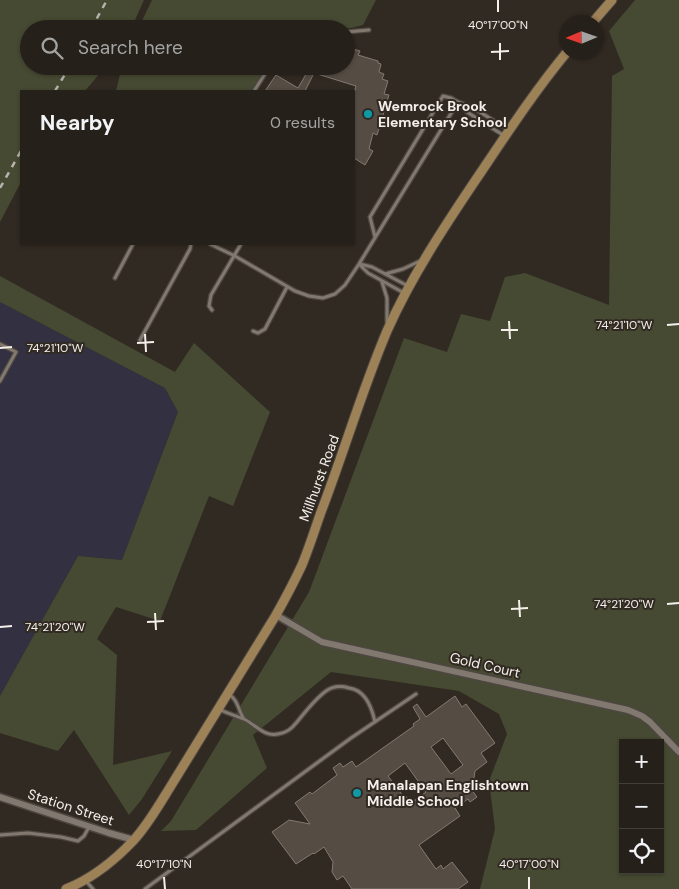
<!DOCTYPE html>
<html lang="en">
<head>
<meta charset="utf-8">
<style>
	:root { --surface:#25201a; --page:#2d2823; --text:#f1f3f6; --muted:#a3a3a2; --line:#423e39 }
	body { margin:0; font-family:"DM Sans",sans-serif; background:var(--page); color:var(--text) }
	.controls { position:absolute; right:15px; bottom:15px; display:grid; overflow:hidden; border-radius:0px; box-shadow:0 1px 4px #0004 }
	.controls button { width:45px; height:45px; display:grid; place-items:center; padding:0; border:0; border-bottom:1px solid var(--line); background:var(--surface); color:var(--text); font:25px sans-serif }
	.compass { position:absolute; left:559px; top:15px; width:45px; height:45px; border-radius:50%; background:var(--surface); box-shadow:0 1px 4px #0004; rotate:268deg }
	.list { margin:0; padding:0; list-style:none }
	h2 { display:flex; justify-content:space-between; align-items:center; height:65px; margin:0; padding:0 20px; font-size:21px }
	h2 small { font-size:16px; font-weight:400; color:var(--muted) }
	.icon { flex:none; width:28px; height:28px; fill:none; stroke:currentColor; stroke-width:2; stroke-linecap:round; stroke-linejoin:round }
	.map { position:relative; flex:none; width:679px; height:889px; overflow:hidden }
	.search { position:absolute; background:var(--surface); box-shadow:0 1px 4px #0004; left:20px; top:20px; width:335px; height:55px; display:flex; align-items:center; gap:12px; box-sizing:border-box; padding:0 18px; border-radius:28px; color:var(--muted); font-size:19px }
	.panel { position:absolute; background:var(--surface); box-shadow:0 1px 4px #0004; left:20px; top:90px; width:335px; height:155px; border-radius:0px }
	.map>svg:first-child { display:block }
	.industrial { fill:#333041 }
	.green { fill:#464a32; fill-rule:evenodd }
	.building { fill:#554d44; stroke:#837a71; fill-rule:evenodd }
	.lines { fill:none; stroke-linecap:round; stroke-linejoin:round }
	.lane-casing { stroke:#4e4741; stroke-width:5.5 }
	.street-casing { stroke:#4e4741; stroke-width:9 }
	.secondary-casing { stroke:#4e4741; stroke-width:11 }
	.lane { stroke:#81796f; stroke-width:3 }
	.street { stroke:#81796f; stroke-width:6 }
	.secondary { stroke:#9d8157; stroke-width:9 }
	.rail { stroke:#b8b2ac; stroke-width:2.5; stroke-dasharray:6 6; stroke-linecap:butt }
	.ticks { fill:none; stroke:#f4efea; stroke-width:2 }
	.culture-dot { fill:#0f9aa8; stroke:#312a22; stroke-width:2 }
	.labels { text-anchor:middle; stroke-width:4; stroke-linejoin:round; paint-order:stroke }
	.poi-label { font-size:14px; font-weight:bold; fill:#f4efea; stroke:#312a22; text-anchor:start }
	.street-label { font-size:14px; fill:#f4efea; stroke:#312a22 }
	.ticks-label { font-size:12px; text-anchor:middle; fill:#f4efea; stroke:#312a22; stroke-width:4; stroke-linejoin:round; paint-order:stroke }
</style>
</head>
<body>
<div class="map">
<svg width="679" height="889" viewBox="0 0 679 889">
	<rect width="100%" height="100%" fill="#312a22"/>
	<path class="industrial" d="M0,302L165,388L178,412L122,560L78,556L0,696Z"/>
	<path class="green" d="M0,0H144L131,29H29V66H106L85,91H21V182L0,222Z
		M152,0H376L363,25L351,28L138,29Z
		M635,0H679V889H480L495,829L489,781L507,734L499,714L459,691L331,672L253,735L267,768L196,830L161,831L171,821L309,592L404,338L447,352L461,314L490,321L505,277L525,273L609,305L612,76L624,69L609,31ZM623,743H660V870H623Z
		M122,66H267L259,79L254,91H116Z
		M0,276L175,372L194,343L270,412L233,506L209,496L160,621L116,607L97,639L117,655L113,765L172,751L142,799L129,815L74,730L58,751L0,733V696L78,556L122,560L178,412L165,388L0,302Z"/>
	<path class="building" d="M346,47L360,51L358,55L378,61V63L381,64L379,72L384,74L382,79L388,81L384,94L389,95L377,135L373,133L369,149L373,151L365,165L354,158V93L356,86L314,73L305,91H265L276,75L298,88L305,76L308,66H346Z
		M455,696L462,707L466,704L495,743L481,753L487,762L475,771L473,784L469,786L477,797L470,802L468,799L455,808L460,816L419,845L436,869L441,865L443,869L452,862L468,882L458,889H352L343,876L337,880L332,872L333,862L324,847L314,854L313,853L296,864L272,832L289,820L310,824L295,803L310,792L312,794L337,775L333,768L340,763L343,767L352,761L356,767L414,726L413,724L420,719L413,707L417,704L426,717ZM443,738L463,765L451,774L431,747ZM405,763L426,792L411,803L405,795L403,796L388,776Z"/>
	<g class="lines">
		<defs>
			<path id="lane" d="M346,32L369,30
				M254,91L270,66
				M458,102L467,112L503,135
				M375,237L370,217L443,96L451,98L458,102L470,106L509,130
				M210,244L235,256L295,291L309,296L323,298L335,294L345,285L359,264L458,102
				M359,264L368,273L404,293
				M360,264L372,267L408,286
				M385,274L403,269L420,261
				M115,278L133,244
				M382,282L387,298V322
				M212,310L209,306L211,295L241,244
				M253,331L258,333L265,329L287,287
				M140,340L190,249L191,244
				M0,344L16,352L0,381
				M228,694C238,699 238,710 244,719
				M218,709C227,713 236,716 244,719C256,725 264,737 278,734C287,733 292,728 297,722C306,711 315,699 326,691C333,686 342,686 349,688C365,690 372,708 375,722
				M0,835L28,833L61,837L78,841L84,836L89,827
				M85,880L93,889
				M145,889L351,738L416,694"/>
			<path id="street" d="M276,615L322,642L628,710L642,716L650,722L679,752
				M0,797L109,833L134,840"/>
			<path id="secondary" d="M593,22L612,0
				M66,889C91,879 114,861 133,841C147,826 158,807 169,789L276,615C285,599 294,582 302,565C309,548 315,529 321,512C344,452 362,390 387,331C411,277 444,227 477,178C506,135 534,92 567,52"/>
		</defs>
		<use href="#lane" class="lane-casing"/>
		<use href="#street" class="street-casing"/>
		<use href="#secondary" class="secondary-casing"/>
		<use href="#lane" class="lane"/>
		<use href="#street" class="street"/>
		<use href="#secondary" class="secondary"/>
		<path class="rail" d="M91,29L107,0
			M55,91L70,66
			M0,188L21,151"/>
	</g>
	<path class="ticks" d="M498,0V12M500,43V60M491,52L509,51M509,321L510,339M667,325L679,324M501,330H518M145,334L146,352M137,343L154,342M0,348L12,347M519,600L520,617M667,604L679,603M511,609L528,608M155,613L156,630M147,622L164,621M0,627L12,626M164,877L165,889M529,877V889"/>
	<g class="culture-dot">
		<circle cx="368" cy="114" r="5"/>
		<circle cx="357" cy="793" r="5"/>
	</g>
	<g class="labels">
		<g class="poi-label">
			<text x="378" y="111">Wemrock Brook<tspan x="378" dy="16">Elementary School</tspan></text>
			<text x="367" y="790">Manalapan Englishtown<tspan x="367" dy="16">Middle School</tspan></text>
		</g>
		<g class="street-label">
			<text transform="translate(319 478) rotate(-70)" y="5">Millhurst Road</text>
			<text transform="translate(485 665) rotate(13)" y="5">Gold Court</text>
			<text transform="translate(71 807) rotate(18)" y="5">Station Street</text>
		</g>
	</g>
	<g class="ticks-label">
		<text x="498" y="29">40°17'00"N</text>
		<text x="624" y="329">74°21'10"W</text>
		<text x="55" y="352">74°21'10"W</text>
		<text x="624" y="608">74°21'20"W</text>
		<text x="55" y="631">74°21'20"W</text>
		<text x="164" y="868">40°17'10"N</text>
		<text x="529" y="868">40°17'00"N</text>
	</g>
</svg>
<div class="controls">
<button>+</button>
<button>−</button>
<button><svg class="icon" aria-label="locate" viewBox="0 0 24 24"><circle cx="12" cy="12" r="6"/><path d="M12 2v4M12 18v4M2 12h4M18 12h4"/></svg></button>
</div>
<svg class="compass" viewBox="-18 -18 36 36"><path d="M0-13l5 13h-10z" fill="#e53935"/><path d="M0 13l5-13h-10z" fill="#a3a3a2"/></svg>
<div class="search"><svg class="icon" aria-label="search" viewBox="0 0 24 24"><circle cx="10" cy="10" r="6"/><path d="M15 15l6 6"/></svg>Search here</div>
<section class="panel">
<h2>Nearby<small>0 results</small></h2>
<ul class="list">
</ul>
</section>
</div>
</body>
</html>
